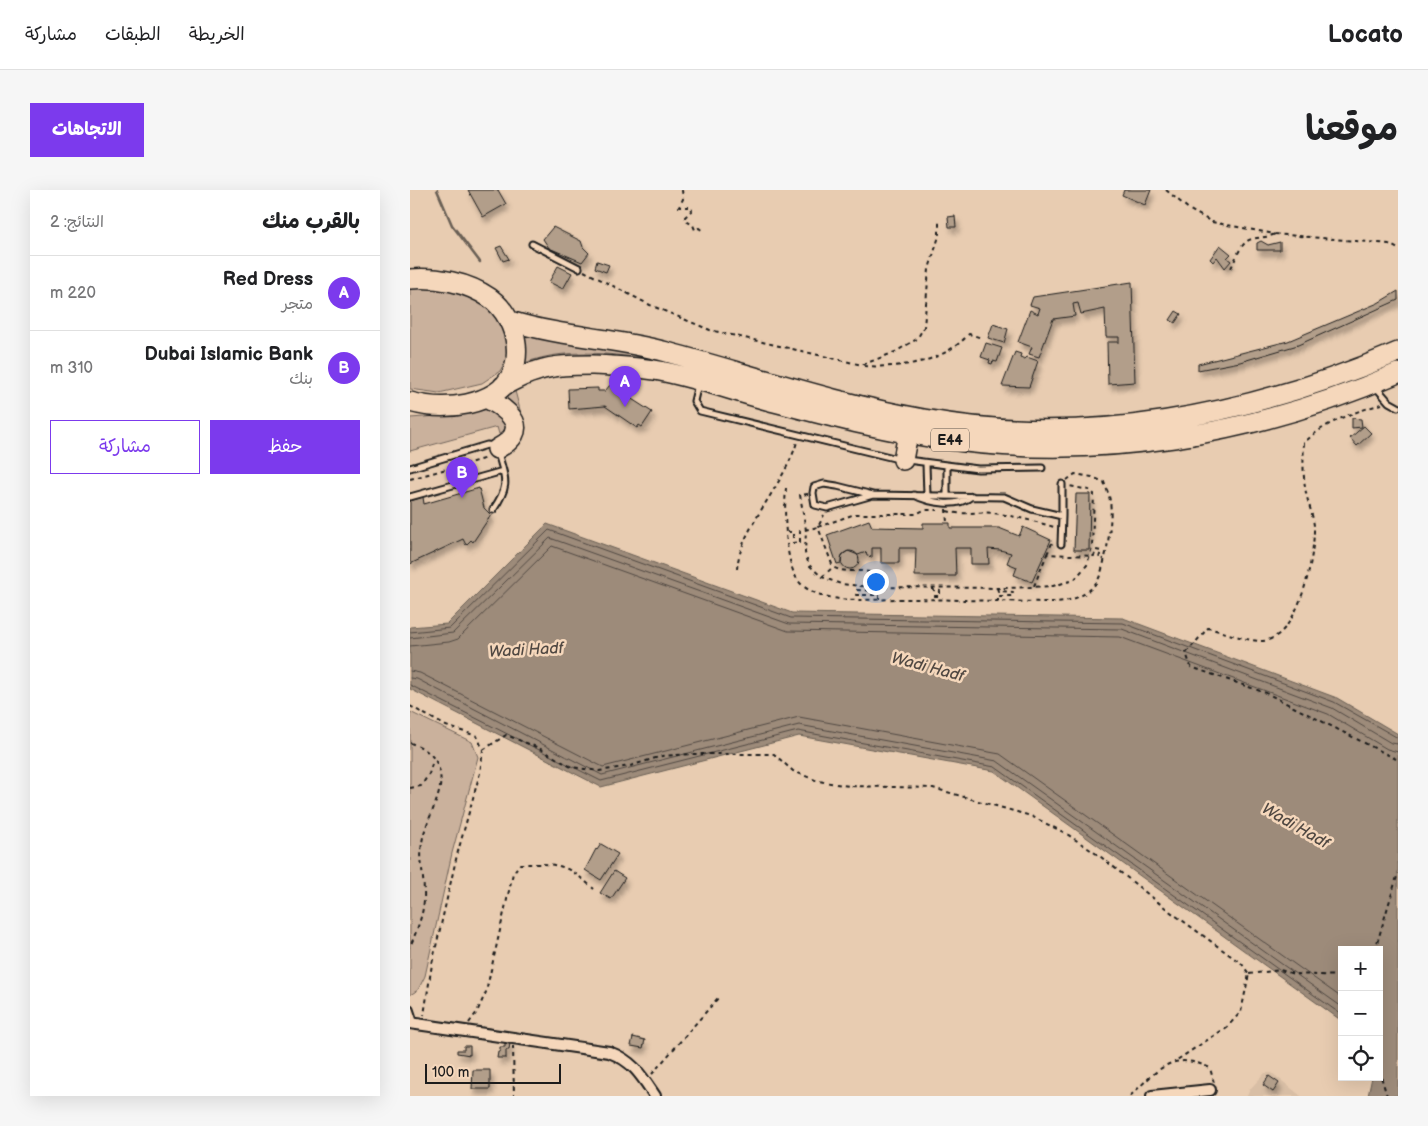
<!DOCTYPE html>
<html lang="ar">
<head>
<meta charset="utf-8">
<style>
	:root { --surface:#fff; --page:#f6f6f6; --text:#202124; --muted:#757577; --line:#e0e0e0; --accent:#7c3aed }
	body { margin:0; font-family:"Balsamiq Sans","Playpen Sans Arabic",sans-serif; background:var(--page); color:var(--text); direction:rtl }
	.controls { position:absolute; right:15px; bottom:15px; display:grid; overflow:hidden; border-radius:0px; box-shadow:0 5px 20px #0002 }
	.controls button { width:45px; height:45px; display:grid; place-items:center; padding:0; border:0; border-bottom:1px solid var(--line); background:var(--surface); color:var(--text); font:25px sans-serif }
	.scale { position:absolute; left:15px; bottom:12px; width:136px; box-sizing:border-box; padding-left:5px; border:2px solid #1c1c1c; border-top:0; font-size:14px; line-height:18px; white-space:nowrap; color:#1c1c1c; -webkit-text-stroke:4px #f5d7bb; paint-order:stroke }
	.you { position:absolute; left:465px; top:391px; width:18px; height:18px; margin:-12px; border:4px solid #fff; border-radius:50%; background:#1a73e8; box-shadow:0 0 0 8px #1a73e833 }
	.badge { display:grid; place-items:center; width:32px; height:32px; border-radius:50%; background:var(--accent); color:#fff; font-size:16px; font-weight:700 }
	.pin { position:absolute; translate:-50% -41px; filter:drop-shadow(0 1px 2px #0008) }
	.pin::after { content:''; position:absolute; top:26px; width:18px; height:15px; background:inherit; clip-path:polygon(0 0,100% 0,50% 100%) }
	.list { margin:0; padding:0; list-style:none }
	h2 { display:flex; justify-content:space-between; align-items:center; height:65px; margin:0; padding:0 20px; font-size:21px }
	h2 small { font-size:16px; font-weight:400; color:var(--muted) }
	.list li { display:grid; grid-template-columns:32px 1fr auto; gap:15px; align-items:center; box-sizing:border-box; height:75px; padding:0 20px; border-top:1px solid var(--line) }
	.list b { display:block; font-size:19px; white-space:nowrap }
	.list p { margin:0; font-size:16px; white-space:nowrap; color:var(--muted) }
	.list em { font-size:16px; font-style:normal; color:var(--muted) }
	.actions { display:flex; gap:10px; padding:15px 20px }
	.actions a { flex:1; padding:11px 0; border:1px solid var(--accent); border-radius:0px; text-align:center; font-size:18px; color:var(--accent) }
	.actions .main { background:var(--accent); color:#fff }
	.icon { flex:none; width:28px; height:28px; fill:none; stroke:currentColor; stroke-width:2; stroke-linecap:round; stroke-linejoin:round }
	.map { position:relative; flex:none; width:988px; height:906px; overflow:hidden; direction:ltr; border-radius:0px }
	header { display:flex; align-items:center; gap:30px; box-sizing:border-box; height:70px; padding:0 25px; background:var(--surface); border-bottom:1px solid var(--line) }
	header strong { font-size:24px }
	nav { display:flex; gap:28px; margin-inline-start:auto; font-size:18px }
	.intro { display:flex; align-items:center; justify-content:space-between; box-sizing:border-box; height:120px; padding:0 30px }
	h1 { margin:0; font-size:35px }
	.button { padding:12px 22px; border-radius:0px; background:var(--accent); color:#fff; font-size:18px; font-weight:700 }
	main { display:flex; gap:30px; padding:0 30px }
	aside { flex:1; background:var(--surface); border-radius:0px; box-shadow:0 5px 20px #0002 }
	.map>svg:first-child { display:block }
	.built { fill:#d8bea5 }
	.green { fill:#cab19c; stroke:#73665c }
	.water { fill:#9d8b7a; stroke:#695f54 }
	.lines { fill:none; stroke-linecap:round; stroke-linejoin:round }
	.shore { stroke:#504842; stroke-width:1 }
	.stream { stroke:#695f54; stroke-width:2.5 }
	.building { fill:#b29e8a; stroke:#1c1c1c; filter:url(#shadow) }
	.lane-casing { stroke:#1c1c1c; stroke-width:9 }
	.street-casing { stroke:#1c1c1c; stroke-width:14 }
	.highway-casing { stroke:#1c1c1c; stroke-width:22 }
	.path { stroke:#1c1c1c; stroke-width:2; stroke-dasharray:4 4; stroke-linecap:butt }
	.lane { stroke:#f5d7bb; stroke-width:5 }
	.street { stroke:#f5d7bb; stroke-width:10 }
	.highway { stroke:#f5d7bb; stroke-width:19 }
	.labels { text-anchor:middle; stroke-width:5; stroke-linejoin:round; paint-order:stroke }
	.shield { fill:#f5d7bb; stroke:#5d544c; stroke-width:1 }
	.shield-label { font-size:14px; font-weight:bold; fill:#1c1c1c }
	.water-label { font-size:16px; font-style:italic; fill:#504842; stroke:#f5d7bb }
</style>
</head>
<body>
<header>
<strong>Locato</strong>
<nav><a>الخريطة</a><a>الطبقات</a><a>مشاركة</a></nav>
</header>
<div class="intro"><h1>موقعنا</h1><a class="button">الاتجاهات</a></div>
<main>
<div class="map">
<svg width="988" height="906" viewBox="0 0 988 906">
	<defs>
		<filter id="shadow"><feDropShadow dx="3" dy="5.5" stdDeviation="2.5" flood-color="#0004"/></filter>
	</defs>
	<rect width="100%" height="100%" fill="#e8ccb1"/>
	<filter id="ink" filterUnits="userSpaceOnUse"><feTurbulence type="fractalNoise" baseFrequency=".02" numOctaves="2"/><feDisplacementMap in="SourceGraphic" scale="10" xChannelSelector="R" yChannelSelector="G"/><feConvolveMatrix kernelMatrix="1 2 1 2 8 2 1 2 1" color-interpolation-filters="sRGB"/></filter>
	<g filter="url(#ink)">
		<path class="built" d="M855,883H862L891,906H837L840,899Z"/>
		<path class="green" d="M11,93L66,107L84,120L96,137L98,166L90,181L72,193L29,203L0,199V94Z
			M114,138L185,152L278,177C226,167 163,153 112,174L116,161Z
			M105,201L113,231L96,236L93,242L89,244L87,237L0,261V228L44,225L72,218Z
			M0,522L62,552L68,567L42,663L15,786L8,800L0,805Z"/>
		<path class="water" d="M137,334L382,423L713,428L927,508L988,544V906H958L962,887H969V760H932V831L584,581L389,546L191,597L0,499V437L37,434Z"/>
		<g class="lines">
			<path class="shore" d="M0,442L40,438L139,340L381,428L713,433L924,512L988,548
				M0,448L43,443L140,348L379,434L712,439L922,518L981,553L988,554
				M0,456L39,452L48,449L142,356L378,441L710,447L918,524L977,559L988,562
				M0,481L10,483L193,577L389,527L590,564L932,808
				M0,488L7,489L192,585L389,535L587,571L932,817
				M0,495L191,591L388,541L585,577L932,825"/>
			<path class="stream" d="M27,0L42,35L70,72"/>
		</g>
		<path class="building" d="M58,0H88L96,14L73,27Z
			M714,0H741L735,15L712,5Z
			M545,26L546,37H539L538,27Z
			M143,37L171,51L173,57L179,63L172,72L139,58L133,49Z
			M851,51L858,55L870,52V60H847V53Z
			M810,55L821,64L817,68L821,71L815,78L807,67L803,72L800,69Z
			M91,56L99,69L93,71L86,58Z
			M187,71L199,75L196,82L185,78Z
			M148,76L162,83L153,99L139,92Z
			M722,92L725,192L698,194L697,152H709V147H696L695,119L671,124L668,113L663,114L665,126L643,129L629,167L619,164L622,157L608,152L620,120L628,124L630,118L620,115L623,107Z
			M988,101V110L888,155L830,172L788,180V174L878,151L968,113Z
			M766,121L771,124L765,133L760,130Z
			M583,134L598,139L594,153L578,148Z
			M576,153L592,158L587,172L583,171L582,174L579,173L580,170L571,167Z
			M605,162L611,164L610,167L615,169L617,167L628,171L619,197L592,196Z
			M200,195L242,222L232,237L229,235L227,238L195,216L159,219L158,199L188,198V201H195Z
			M942,228L951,229L952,237L942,238Z
			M954,236L961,243L947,256L940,248Z
			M69,298L74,318L81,325L63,352L61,350L56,355L53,349L0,374V311L13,307L14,314Z
			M666,304H680L679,360H664Z
			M459,330L462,337L513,338V333H540V338H589L609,346L613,337L641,350L622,392L604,385L607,377L597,373L601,363L590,360L578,359L579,374H561V358H545L546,386H505L506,358H489V373H471V358H462V367L457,366L456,362L448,365L438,361L432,365L431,373L427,374L417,345Z
			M431 370a9 9 0 1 1 18 0a9 9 0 1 1-18 0Z
			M191,654L208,664L191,690L175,680L186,659L187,660Z
			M204,681L215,688L201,709L190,703Z
			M223,847L235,850L233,858L221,856Z
			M95,853H100L99,860H96V868H87L88,862H90V857H95Z
			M54,856H60V865L47,863V860H54Z
			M63,880H80V899H62Z
			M859,886L869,893L863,902L853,895Z"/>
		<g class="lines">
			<defs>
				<path id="lane" d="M122,54L169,78
					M288,194L284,211L290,221L488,269
					M965,196L979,212L988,217
					M497,270L568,279L632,278
					M516,274L517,305
					M537,277V305
					M0,278L77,255L84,256
					M463,305L417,318L405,315L403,303L404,297L414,294L427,296L463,305L594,307L622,319L652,326V294
					M504,305C520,313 547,318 562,306
					M0,307L93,281
					M83,320C100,295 96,291 88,263
					M651,354L652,326
					M0,819L5,834"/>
				<path id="street" d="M0,833L199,862C223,871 231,885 245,906
					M742,906L800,900"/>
				<path id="highway" d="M0,89C27,87 57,92 80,108C109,129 119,181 85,203C77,208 66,212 57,214C38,218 18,217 0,212
					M100,131C152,147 205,148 257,162C343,185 427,214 514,229C675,258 839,226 988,162
					M93,196C104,190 115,184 127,181C144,175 164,175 182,175C206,176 231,177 255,182C290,189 323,201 357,210C415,225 473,241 533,249C687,272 846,245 988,183
					M76,208C101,221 122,240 87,259
					M493,270L498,243"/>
			</defs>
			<use href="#lane" class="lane-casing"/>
			<use href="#street" class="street-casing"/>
			<use href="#highway" class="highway-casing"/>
			<path class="path" d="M272,0L273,9L269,17H281L282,20L275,27L276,31L283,35L285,40L289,38L294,42
				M756,0L780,20L802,32L865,44L958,52L979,54L988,59
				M821,78C826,69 831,51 842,49C850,47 857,48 865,44
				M174,81L240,115L300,140L452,175L485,162L507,149L514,137L519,79L529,46V29
				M454,176C493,178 532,173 559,144L572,148
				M972,214C944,222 915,232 894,253C893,269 893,287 896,303C898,313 903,325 904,336C905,366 889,452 850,451C838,451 811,441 798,438L776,463L781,477L856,503L988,570
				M0,289L77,268
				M376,298C374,319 374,378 391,394C400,403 416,407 429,409C450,411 472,409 493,409C544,409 595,412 646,412C662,411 679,405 688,390C696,374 703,328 700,311C699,304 696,298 694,292L682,287L665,284L657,290
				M398,304L390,305L396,340L395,363L399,375L412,387L431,394L460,397L598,398L643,396L664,390L677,375L682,357L684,304L679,300L659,296
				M536,319L537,333
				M537,321C552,326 567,321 583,323C604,326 624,331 644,337
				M377,342H383V353L390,352V341L408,337L414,325
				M637,364L643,351
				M327,379C330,338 374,296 387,252
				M412,387L423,377
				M624,396L637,364L684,366L686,360L691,361L689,368L694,369
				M523,398V400L530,401V406H523V410
				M587,398L588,401L603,402V406H588V411
				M469,409V405H446L447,400L470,401V388C458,375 438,386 423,377L408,337L445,324H506L514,320H527
				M0,516L36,536L67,546L73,560L70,583L47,665L22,774L14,825
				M0,553C15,557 27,567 30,583C34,607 15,629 12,653C9,672 15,691 14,710C13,726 6,742 0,757
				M73,560L96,545L129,558L161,577L189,581L220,576L252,566L284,564H364L383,581L408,591L439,596L523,598L621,626L657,644L691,667L758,720L832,774L839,784L831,822L817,837L767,870
				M0,598L11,596L19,584L22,574L26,571
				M965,760L988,683
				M839,784L870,780L884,784L932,786
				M59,833L67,822L76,802L103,683L110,674C149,674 154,672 184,699
				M103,856L104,906
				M969,880L977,906
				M242,884L308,808
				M720,906C748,880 761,860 800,878L804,893"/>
			<use href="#lane" class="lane"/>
			<use href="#street" class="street"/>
			<use href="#highway" class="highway"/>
		</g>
	</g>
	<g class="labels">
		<rect class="shield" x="521" y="238.5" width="38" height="23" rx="4"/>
		<g class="shield-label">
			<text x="540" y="255">E44</text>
		</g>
		<g class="water-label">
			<text transform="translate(116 459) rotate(-3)" y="6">Wadi Hadf</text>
			<text transform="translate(518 476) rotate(15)" y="6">Wadi Hadf</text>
			<text transform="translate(886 635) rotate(30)" y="6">Wadi Hadf</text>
		</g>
	</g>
</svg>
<div class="controls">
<button>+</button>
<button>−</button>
<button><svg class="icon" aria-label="locate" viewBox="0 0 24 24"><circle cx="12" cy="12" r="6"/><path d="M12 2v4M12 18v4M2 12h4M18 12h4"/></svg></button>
</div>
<div class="scale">100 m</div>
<div class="you"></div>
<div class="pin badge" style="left:215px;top:217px">A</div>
<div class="pin badge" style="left:52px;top:308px">B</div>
</div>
<aside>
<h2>بالقرب منك<small>النتائج: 2</small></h2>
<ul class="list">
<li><span class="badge">A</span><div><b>Red Dress</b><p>متجر</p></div><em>220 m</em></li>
<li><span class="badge">B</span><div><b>Dubai Islamic Bank</b><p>بنك</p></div><em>310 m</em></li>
</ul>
<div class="actions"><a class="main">حفظ</a><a>مشاركة</a></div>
</aside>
</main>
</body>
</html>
